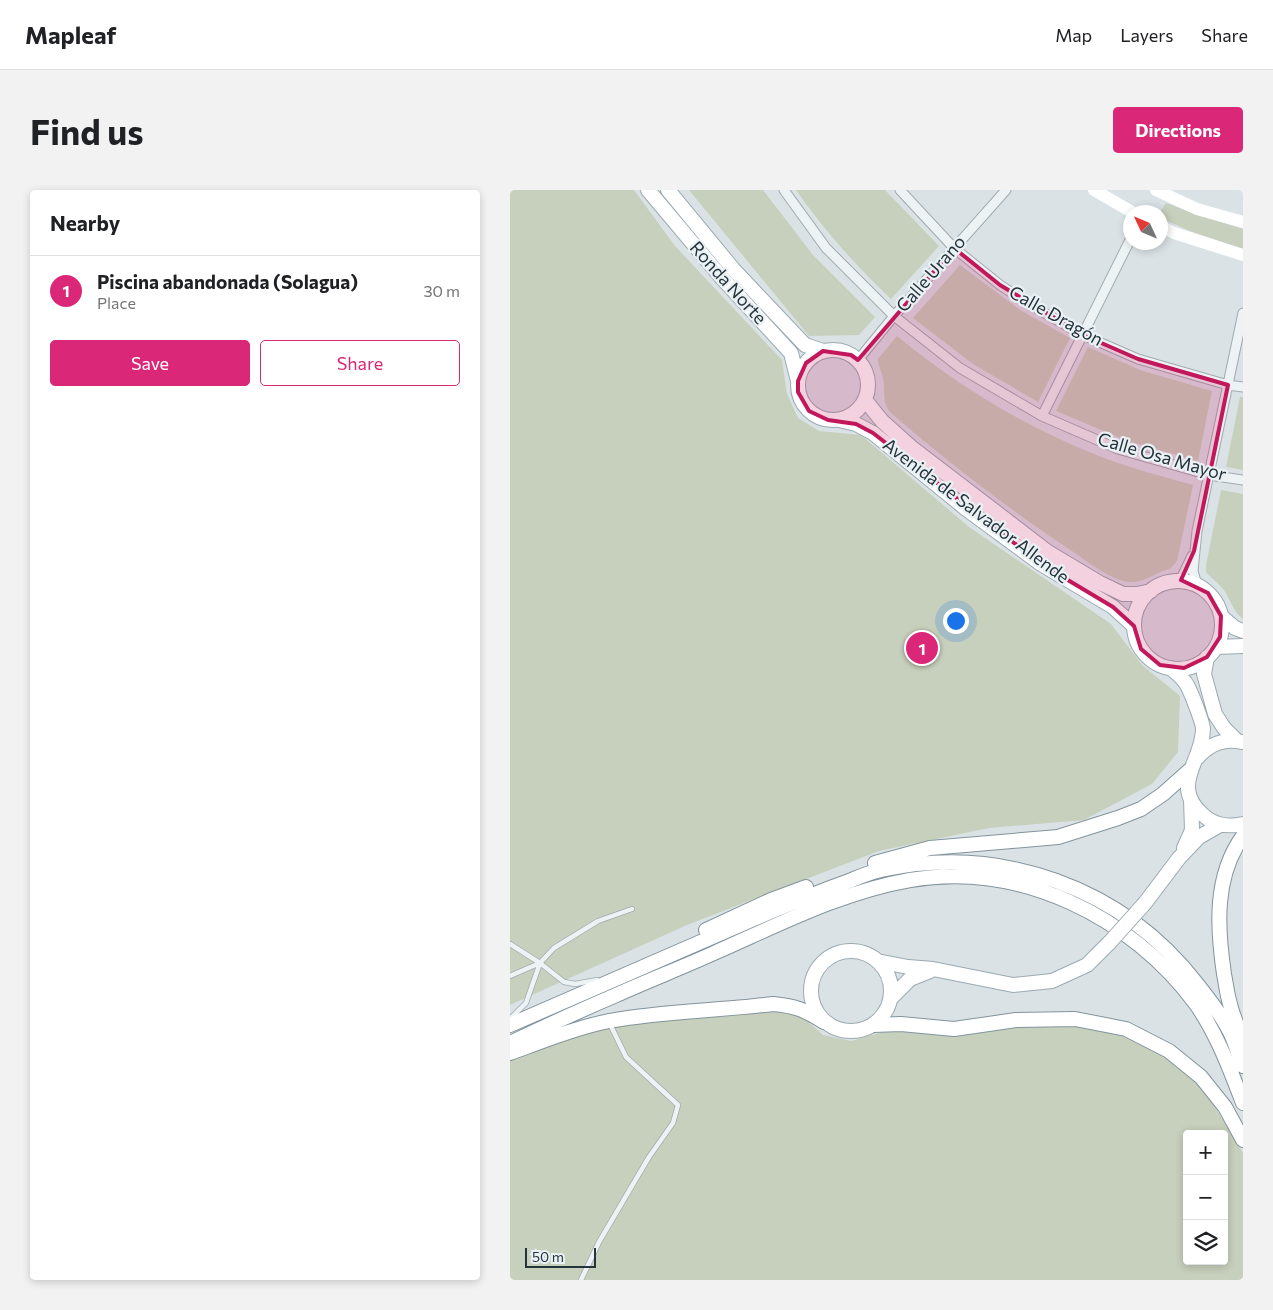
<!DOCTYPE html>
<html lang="en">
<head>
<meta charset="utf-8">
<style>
	:root { --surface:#fff; --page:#f2f2f2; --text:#202124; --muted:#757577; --line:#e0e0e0; --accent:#db2777 }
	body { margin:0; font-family:Commissioner,sans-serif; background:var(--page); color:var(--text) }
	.controls { position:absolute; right:15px; bottom:15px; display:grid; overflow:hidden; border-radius:5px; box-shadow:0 2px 8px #0003 }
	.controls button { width:45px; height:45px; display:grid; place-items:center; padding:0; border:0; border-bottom:1px solid var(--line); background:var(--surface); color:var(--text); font:25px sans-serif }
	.compass { position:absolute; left:613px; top:15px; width:45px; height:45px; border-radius:50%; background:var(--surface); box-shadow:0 2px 8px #0003; rotate:314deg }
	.scale { position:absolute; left:15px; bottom:12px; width:71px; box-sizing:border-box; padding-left:5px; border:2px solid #25343c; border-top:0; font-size:14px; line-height:18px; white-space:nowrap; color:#25343c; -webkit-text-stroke:4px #eaf1f4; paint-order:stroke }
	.you { position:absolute; left:445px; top:430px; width:18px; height:18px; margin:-12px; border:4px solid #fff; border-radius:50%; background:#1a73e8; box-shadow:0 0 0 8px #1a73e833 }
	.badge { display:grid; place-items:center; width:32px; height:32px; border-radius:50%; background:var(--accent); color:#fff; font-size:16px; font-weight:700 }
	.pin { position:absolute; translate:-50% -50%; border:2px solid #fff; box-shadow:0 1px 5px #0006 }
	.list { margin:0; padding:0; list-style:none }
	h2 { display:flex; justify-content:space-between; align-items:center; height:65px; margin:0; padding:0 20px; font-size:21px }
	h2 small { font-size:16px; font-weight:400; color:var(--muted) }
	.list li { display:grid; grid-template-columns:32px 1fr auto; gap:15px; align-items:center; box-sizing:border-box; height:70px; padding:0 20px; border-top:1px solid var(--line) }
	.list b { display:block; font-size:19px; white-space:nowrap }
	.list p { margin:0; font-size:16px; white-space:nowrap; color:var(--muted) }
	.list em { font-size:16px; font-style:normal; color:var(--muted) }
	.actions { display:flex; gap:10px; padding:15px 20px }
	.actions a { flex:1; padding:11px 0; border:1px solid var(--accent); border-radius:5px; text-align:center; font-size:18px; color:var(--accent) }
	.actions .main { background:var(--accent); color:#fff }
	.icon { flex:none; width:28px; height:28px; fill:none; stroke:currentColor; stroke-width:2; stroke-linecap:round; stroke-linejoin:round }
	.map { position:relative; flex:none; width:733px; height:1090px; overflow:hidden; border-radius:5px }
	header { display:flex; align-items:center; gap:30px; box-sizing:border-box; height:70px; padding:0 25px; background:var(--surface); border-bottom:1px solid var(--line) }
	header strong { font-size:24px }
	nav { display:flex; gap:28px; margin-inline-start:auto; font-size:18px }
	.intro { display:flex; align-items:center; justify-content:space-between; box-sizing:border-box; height:120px; padding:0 30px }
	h1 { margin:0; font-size:35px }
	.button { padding:12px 22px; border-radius:5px; background:var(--accent); color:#fff; font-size:18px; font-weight:700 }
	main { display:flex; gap:30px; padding:0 30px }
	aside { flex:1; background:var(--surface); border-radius:5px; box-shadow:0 2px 8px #0003 }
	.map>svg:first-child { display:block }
	.green { fill:#c7d0bc; fill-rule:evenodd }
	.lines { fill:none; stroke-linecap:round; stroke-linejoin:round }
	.service-casing { stroke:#a1aab0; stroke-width:6 }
	.minor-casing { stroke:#a1aab0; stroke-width:11 }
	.primary-casing { stroke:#9aaab2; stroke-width:16 }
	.trunk-casing { stroke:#82949d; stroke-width:16 }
	.service { stroke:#edf2f4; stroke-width:4.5 }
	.minor { stroke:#edf2f4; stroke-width:9 }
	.secondary { stroke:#fff; stroke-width:12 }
	.primary { stroke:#fff; stroke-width:14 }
	.trunk { stroke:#fff; stroke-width:14 }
	.primary-bridge-casing { stroke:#9aaab2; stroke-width:16; stroke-linecap:butt }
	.primary-bridge { stroke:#fff; stroke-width:14 }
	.marked { fill:#c2185b; fill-opacity:0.2; stroke:#c2185b; stroke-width:4; stroke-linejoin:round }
	.labels { text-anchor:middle; stroke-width:4.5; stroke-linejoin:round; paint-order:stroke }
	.street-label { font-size:18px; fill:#25343c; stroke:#eaf1f4 }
</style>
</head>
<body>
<header>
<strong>Mapleaf</strong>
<nav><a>Map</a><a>Layers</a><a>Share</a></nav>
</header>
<div class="intro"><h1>Find us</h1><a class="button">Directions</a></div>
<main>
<aside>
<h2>Nearby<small></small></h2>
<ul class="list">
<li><span class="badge">1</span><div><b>Piscina abandonada (Solagua)</b><p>Place</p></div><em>30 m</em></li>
</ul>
<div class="actions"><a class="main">Save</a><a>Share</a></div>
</aside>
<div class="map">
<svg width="733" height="1090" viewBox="0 0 733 1090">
	<rect width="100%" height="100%" fill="#dbe2e6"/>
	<path class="green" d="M0,0H124L165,56L272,170L277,204L288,228L309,241L351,245L459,337L601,434L632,475L670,506L668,562L642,594L574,630L479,638L369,661L177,735L0,815Z
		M179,0H253L303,65L365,127L349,145L299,146Z
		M286,0H375L429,56L381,109C346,76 314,40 286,0Z
		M656,13L688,25L733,39V59L680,41L651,28L650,22Z
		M450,75L510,120L560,148L528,212L463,174L403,128Z
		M387,146C448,196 515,237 589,266C619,278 651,286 683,295L667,371L660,379C648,381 634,393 621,392C604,392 579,373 565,363C500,320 440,274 381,223C371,212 376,201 373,188C372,182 368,176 368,169Z
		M578,157L630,180L702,201L688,271L615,250L546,221Z
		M730,207H733V280L716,277Z
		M711,300L733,304V429C722,421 721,409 713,399C708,393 701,388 696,382V375Z
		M259,820H278L293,827L313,845L341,851L387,838L465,841L548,833L590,837L650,861L691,894L733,963V1090H0V869L92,837ZM677,944H714V1071H677Z"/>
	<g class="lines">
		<defs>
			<path id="service" d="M0,754L30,773
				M0,786L30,773L44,758L88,731L122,719
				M0,829L16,813L30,773L54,792L65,794L87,790
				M71,1090L89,1052L139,967L163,933L168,915L116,867L100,834"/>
			<path id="minor" d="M274,0L316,58L384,126L450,178L532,226L608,259L699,285L733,290
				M390,0L444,58L490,95L519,114L573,145L628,169L718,195L733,197
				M348,170L384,126L496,0
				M532,226L620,50
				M670,391L682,366
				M687,395L683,381L687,341L733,123"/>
			<path id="primary" d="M138,0L212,88L281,163L288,191
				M158,0L224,80L295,155L313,161
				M288 195a35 35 0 1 1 70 0a35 35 0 1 1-70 0Z
				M355,210L372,231L401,257L538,362L590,393L613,404H627L641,401
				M329,230L346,234L363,243L455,318L531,374L603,417L624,436
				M624 435a44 44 0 1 1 88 0a44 44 0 1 1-88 0Z
				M711,426L725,438L733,441
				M706,457L733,456
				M697,467L694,484L705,524L714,538L727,551
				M661,478C666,483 674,489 677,495C681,502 693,533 693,539C693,571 659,595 693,625C705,636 718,637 733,634
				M687,568C699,554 715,548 732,552
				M674,658L682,640L681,609
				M635,713L669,668L689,647L710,635
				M301 801a40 40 0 1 1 80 0a40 40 0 1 1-80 0Z
				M367,771L398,777L423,779L503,795L542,791L577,775L600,752
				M380,809L400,789L420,781"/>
			<path id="trunk" d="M733,646C704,686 707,737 714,784C716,794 717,804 720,814C723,827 729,839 733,851
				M365,673L420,658L548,647L608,628L631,619L653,604L681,579
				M196,740L261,710L296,697
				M0,835C77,802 154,768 232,734C267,719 302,704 339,691C349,687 360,682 371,680C491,654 612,697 687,794C698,808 711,824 719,840C725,851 728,864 733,876
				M363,835L391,834L444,839L506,830L565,829L616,839L659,861L691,887L715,917L733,950
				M0,853C34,837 69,821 104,806C137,791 171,778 204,763C268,735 331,702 400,690C510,671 622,727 686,814C707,844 720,879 733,913
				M0,863C33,851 65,838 99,831C153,821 208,821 263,814C286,816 295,820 314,832"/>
		</defs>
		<use href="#service" class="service-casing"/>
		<use href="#minor" class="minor-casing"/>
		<use href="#primary" class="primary-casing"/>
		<use href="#trunk" class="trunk-casing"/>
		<use href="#service" class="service"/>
		<use href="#minor" class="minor"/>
		<path class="secondary" d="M584,0L622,22
			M646,0L687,19L733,32
			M650,36L664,43L733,65"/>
		<use href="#primary" class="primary"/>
		<use href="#trunk" class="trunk"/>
		<defs>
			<path id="primary-bridge" d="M600,752L635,713"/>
		</defs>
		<use href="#primary-bridge" class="primary-bridge-casing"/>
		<use href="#primary-bridge" class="primary-bridge"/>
	</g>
	<path class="marked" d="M444,58L490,95L573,145L628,169L718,195L684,361L671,390L698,403L711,426L710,447L697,467L674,478L650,475L631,459L624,436L603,417L531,374L363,243L346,234L318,230L299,221L288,202V191L296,173L313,161L341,165L348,170Z"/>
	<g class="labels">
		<g class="street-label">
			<text transform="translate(421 84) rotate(-49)" y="6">Calle Urano</text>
			<text transform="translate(218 93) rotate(48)" y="6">Ronda Norte</text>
			<text transform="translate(546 126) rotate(29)" y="6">Calle Dragón</text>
			<text transform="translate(652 267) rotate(16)" y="6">Calle Osa Mayor</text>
			<text transform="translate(466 321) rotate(37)" y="6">Avenida de Salvador Allende</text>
		</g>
	</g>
</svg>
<div class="controls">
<button>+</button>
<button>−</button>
<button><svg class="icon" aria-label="layers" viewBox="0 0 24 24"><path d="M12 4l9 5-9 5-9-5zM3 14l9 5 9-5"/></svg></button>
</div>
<svg class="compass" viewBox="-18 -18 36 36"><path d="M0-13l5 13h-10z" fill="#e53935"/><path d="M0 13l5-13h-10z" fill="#757577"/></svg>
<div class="scale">50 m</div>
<div class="you"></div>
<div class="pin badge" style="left:412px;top:458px">1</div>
</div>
</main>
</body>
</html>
